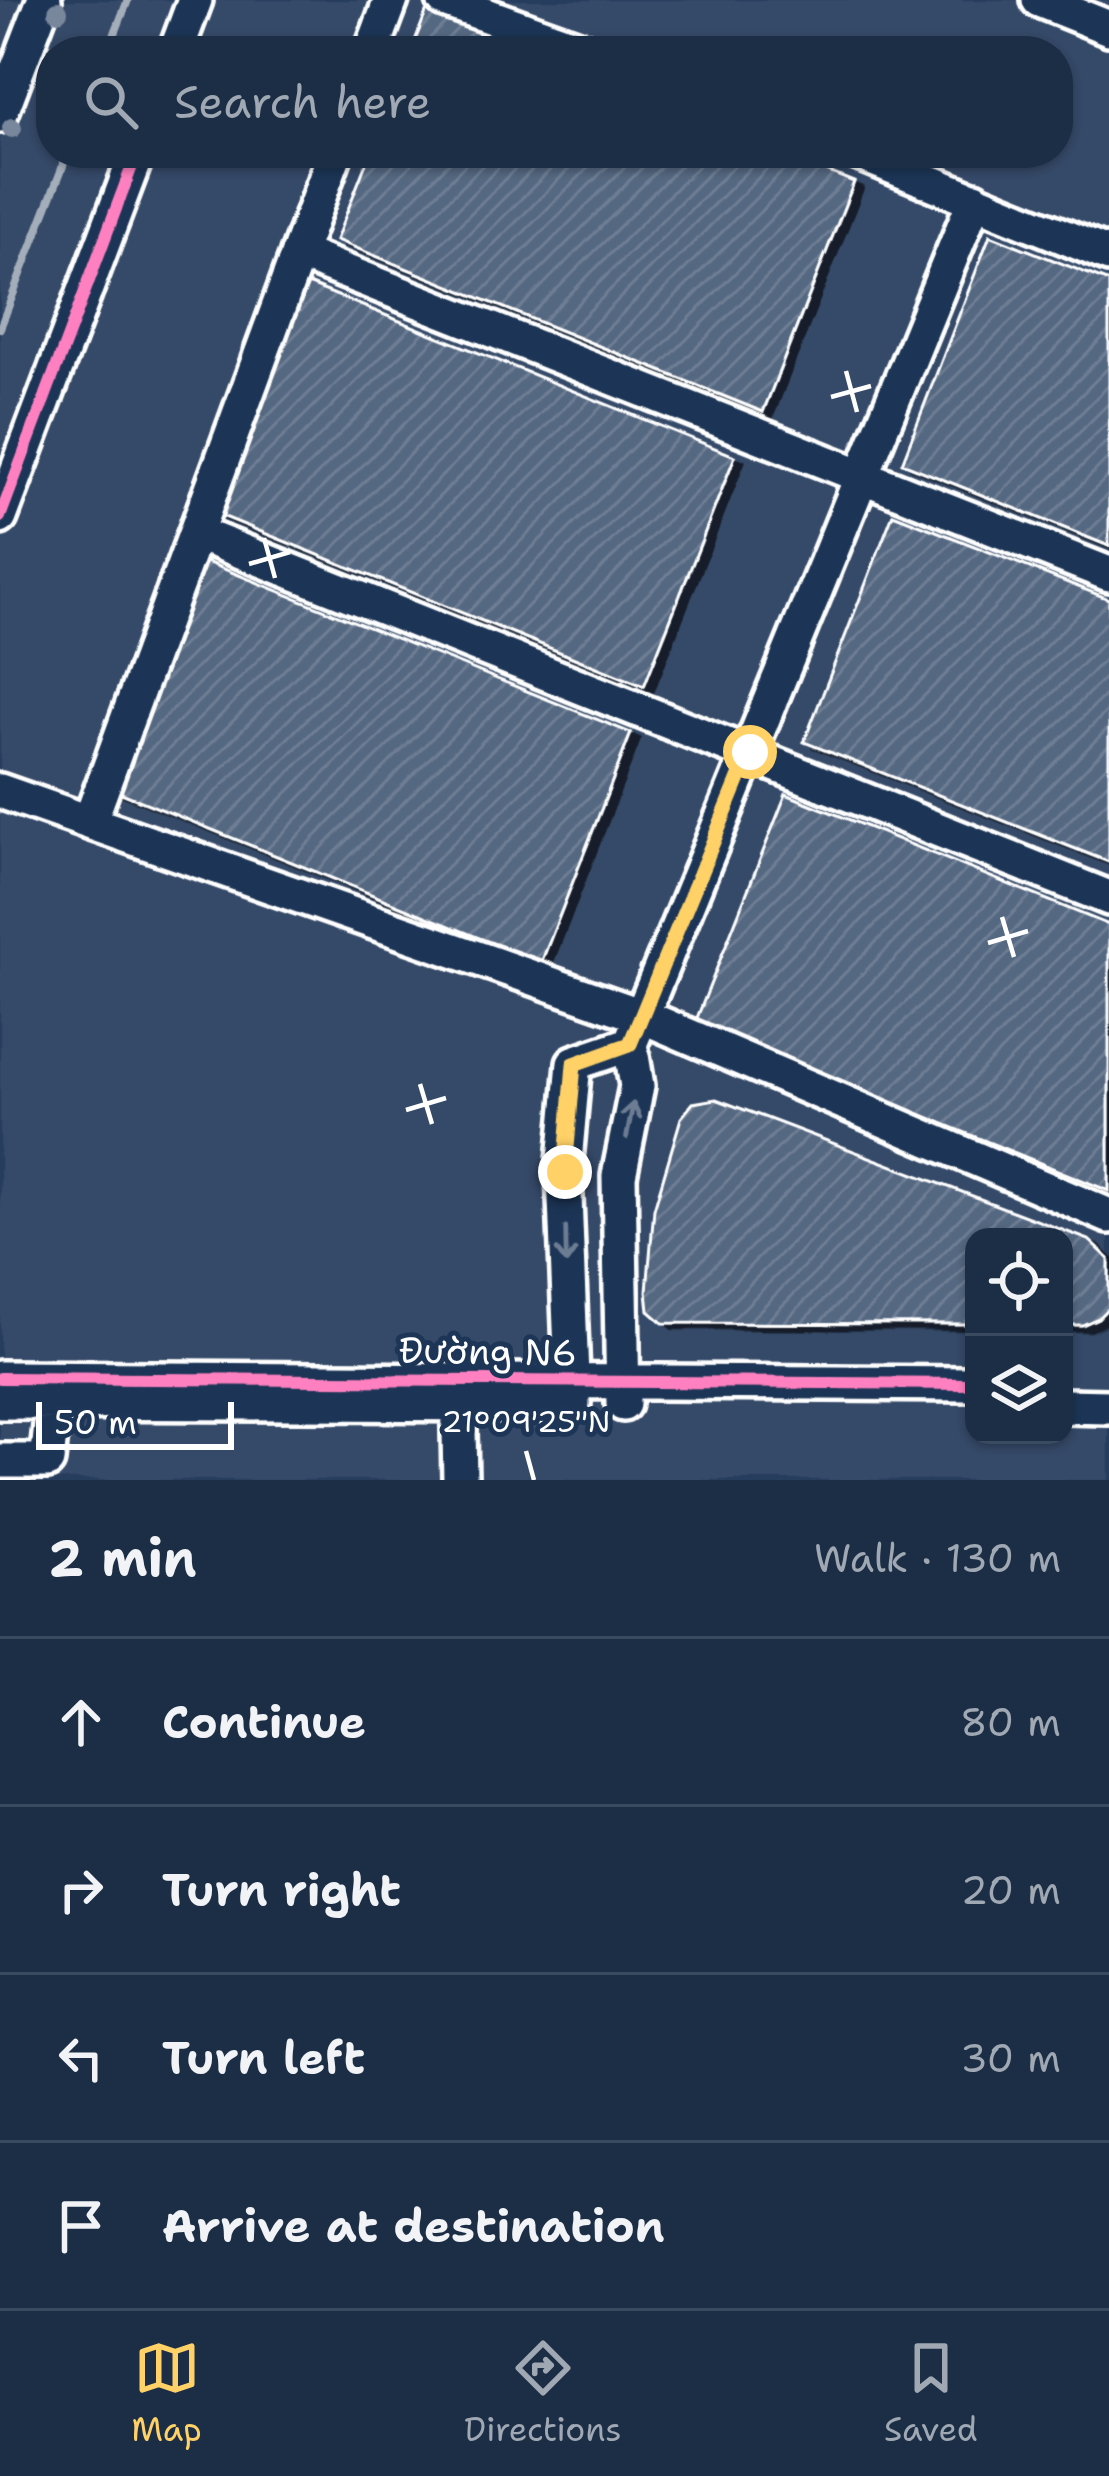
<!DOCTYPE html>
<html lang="en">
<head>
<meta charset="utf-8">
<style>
	:root { --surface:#1c2e46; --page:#293a51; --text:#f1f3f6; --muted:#a0a8b3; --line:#3a4a5f; --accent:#ffd166 }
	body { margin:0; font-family:"Shantell Sans",sans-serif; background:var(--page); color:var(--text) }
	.controls { position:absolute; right:36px; bottom:36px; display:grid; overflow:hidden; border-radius:24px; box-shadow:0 3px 9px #0004 }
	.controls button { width:108px; height:108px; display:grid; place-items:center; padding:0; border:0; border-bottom:3px solid var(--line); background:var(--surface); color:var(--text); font:60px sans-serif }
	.scale { position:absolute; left:36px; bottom:30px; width:198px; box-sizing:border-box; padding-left:12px; border:6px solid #fff; border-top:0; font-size:33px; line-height:42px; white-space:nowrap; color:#fff; -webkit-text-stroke:9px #1d3557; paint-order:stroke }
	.stop { position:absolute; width:36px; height:36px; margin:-27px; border:9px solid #ffd166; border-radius:50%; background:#fff }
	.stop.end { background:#ffd166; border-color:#fff; box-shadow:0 3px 12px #0008 }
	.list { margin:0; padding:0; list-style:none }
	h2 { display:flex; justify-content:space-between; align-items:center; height:156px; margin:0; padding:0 48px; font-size:51px }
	h2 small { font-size:39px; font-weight:400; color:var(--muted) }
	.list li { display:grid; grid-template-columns:78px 1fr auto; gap:36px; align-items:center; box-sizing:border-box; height:168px; padding:0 48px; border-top:3px solid var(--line) }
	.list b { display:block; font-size:45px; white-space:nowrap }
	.list em { font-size:39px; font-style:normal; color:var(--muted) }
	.icon { flex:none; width:66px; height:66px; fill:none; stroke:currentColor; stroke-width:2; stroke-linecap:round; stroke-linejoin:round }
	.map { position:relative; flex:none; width:1109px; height:1480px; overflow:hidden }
	.search { position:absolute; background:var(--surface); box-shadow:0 3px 9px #0004; left:36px; right:36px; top:36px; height:132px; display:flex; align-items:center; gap:30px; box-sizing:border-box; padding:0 42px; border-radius:48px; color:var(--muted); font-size:45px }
	.sheet { height:828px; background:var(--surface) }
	nav { display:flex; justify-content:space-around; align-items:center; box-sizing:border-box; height:168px; border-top:3px solid var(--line); background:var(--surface); font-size:33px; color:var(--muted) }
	nav a { display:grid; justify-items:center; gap:6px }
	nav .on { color:var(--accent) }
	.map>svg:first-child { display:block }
	.built { fill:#344a68; fill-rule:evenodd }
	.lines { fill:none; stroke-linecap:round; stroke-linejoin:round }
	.stream { stroke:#a4aebb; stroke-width:8 }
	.building { fill:url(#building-hatch); stroke:#fff; stroke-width:3; filter:url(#shadow) }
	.minor-casing { stroke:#fff; stroke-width:42 }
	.minor { stroke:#1d3557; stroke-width:33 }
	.cycleway-casing { stroke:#1d3557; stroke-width:20 }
	.cycleway { stroke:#ff80c0; stroke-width:12 }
	.tree { fill:#79879c }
	.oneway { stroke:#6c7c92 }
	.route { stroke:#ffd166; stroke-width:15 }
	.ticks { fill:none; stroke:#fff; stroke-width:4.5 }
	.labels { text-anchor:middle; stroke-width:10; stroke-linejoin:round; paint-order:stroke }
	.street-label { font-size:36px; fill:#fff; stroke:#1d3557 }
	.ticks-label { font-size:30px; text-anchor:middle; fill:#fff; stroke:#1d3557; stroke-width:10; stroke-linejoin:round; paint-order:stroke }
</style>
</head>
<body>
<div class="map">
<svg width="1109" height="1480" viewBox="0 0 1109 1480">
	<defs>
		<pattern id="building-hatch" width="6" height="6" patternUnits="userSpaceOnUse" patternTransform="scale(3)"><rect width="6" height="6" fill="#556781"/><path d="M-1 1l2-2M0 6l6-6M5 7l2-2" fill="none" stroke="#6e7e94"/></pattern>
		<filter id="shadow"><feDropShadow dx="9" dy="5.5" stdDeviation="0" flood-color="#0009"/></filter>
	</defs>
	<rect width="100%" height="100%" fill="#263d5e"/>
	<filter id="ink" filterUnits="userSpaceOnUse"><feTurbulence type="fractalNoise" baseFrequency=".00833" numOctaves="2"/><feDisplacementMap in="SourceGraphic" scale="24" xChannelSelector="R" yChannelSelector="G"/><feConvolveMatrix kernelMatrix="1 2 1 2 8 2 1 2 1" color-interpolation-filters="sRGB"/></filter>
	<g filter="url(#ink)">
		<path class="built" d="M0,0H1109V1480H0ZM51,51H1058V153H51ZM974,1237H1064V1435H974Z"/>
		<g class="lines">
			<path class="stream" d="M108,51L128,0
				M0,328L68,153"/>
		</g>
		<path class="building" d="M427,10L528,51H411Z
			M370,153H781L854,182L763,412L336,240Z
			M990,235L1109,282V546L902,463Z
			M308,284L735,456L644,686L217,514Z
			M893,514L1109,599V862L804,742Z
			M204,561L631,733L541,963L114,790Z
			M786,794L1109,925V1191L695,1023Z
			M716,1099L1089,1240L1109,1259V1307L1098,1318L1082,1325H1064V1237H974V1324L663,1323L649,1311L647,1291L654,1209L681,1118L693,1103Z"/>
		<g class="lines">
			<defs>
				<path id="minor" d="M444,0L587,51
					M1039,0L1109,28
					M176,51L195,0
					M372,51L391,0
					M0,115L44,0
					M859,153L1109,255
					M298,253L1109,574
					M0,517L137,153
					M196,533L1109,898
					M0,791L642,1016L1109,1216
					M90,821L335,153
					M0,1378L974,1384
					M458,1381L460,1480
					M0,1402L556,1404
					M573,1403L564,1172L574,1063L630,1044
					M623,1404L619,1176L637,1086L630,1044L975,199
					M1064,1406L1109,1407
					M0,1461H47L52,1417"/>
			</defs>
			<use href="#minor" class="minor-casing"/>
			<use href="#minor" class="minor"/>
			<defs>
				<path id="cycleway" d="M0,517L137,153
					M0,1378L974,1384"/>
			</defs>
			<use href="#cycleway" class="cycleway-casing"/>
			<use href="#cycleway" class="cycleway"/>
		</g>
		<g class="tree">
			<circle cx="58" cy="11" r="10"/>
			<circle cx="12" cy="128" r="10"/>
		</g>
		<defs><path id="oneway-shaft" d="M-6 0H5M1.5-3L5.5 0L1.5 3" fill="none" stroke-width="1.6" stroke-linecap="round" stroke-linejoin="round" transform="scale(3)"/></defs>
		<g class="oneway">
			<use href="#oneway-shaft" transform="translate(630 1120) rotate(-79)"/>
			<use href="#oneway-shaft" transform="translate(566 1246) rotate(89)"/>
		</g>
	</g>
	<g class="lines" filter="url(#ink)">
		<path class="route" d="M565,1172L574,1064L630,1044L750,752"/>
	</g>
	<path class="ticks" d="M846,371L857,412M831,397L871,386M264,538L275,578M249,564L290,552M1002,917L1014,957M988,943L1028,931M420,1084L432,1124M406,1110L446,1098M526,1451L534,1480"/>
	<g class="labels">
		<g class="street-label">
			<text transform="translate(488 1351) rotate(1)" y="13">Đường N6</text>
		</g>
	</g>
	<g class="ticks-label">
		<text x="526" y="1432">21°09'25"N</text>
	</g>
</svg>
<div class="controls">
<button><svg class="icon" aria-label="locate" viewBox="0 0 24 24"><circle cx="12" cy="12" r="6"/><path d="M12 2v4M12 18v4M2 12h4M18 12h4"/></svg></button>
<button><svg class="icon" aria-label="layers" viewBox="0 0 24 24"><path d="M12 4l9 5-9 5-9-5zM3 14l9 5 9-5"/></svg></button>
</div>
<div class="scale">50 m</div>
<div class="stop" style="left:750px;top:752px"></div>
<div class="stop end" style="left:565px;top:1172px"></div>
<div class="search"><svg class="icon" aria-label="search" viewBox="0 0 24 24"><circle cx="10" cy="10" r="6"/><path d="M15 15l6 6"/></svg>Search here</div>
</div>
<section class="sheet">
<h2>2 min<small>Walk · 130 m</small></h2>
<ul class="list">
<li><svg class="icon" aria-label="ahead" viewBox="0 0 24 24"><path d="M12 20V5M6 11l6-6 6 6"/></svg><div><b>Continue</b></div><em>80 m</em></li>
<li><svg class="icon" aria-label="right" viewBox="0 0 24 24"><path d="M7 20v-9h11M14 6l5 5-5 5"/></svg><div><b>Turn right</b></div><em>20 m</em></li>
<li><svg class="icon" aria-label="left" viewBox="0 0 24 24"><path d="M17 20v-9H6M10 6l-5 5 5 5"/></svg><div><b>Turn left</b></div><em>30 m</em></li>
<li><svg class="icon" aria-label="arrive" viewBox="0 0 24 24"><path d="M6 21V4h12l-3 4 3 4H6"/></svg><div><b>Arrive at destination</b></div></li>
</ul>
</section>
<nav>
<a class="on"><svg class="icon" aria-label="map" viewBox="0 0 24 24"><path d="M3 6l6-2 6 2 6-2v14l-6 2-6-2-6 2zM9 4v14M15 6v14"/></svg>Map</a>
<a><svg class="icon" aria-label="directions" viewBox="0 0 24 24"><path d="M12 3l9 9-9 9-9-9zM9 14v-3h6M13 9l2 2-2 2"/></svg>Directions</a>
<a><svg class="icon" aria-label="saved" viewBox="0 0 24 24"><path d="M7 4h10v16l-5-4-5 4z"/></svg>Saved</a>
</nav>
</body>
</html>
